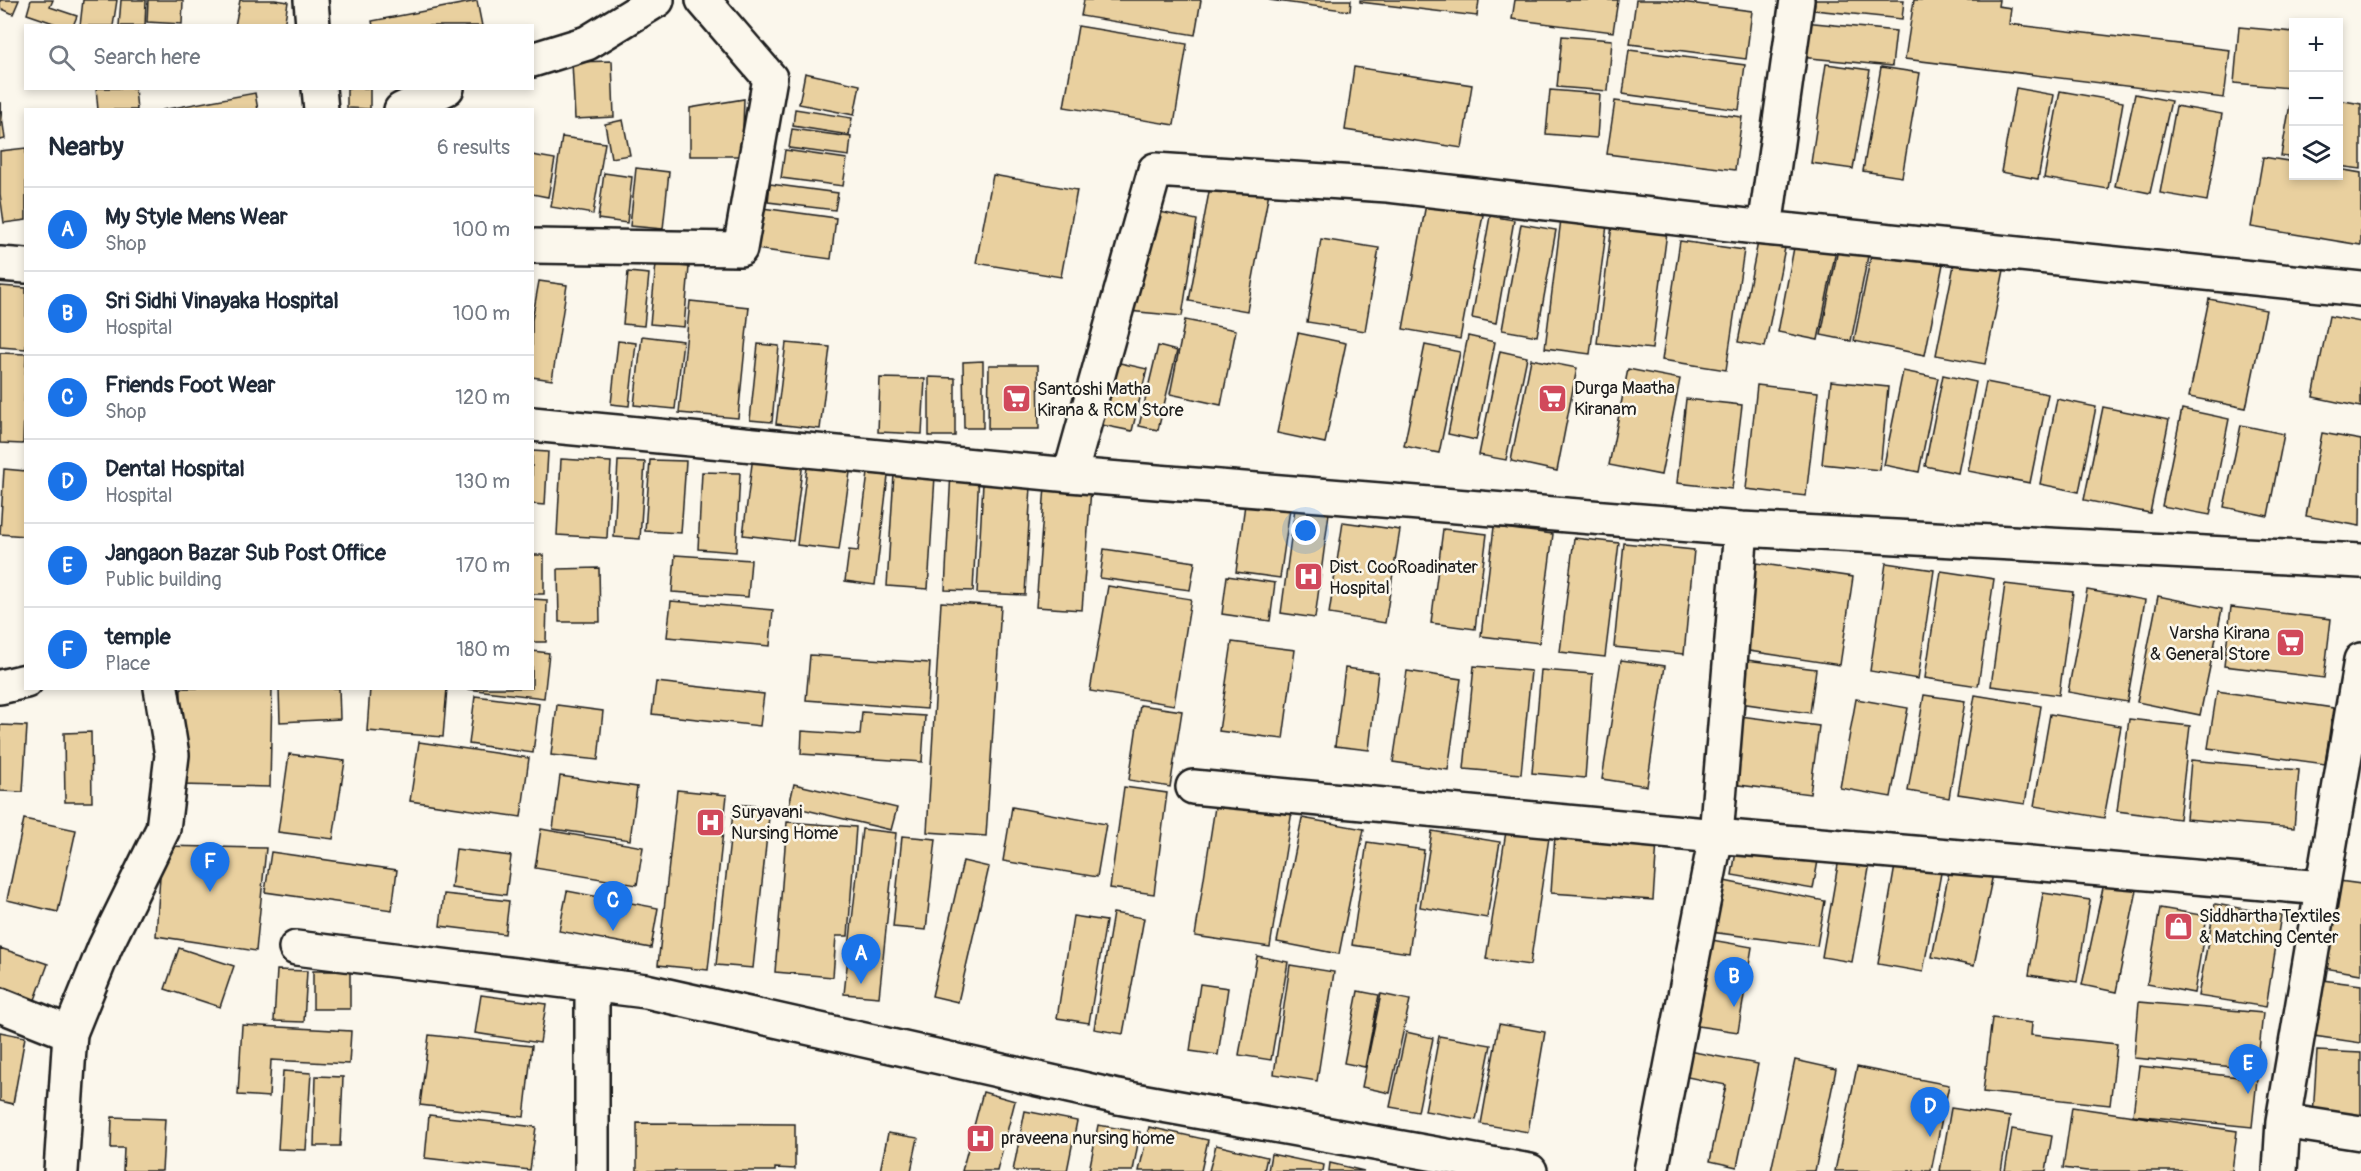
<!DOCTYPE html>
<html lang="en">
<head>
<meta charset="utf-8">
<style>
	:root { --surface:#fff; --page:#f2f2f3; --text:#1f2937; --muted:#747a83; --line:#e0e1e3; --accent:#1a73e8 }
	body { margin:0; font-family:Pangolin,sans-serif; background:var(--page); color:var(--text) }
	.controls { position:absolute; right:18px; top:18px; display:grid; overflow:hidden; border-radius:0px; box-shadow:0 3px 9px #0003 }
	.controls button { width:54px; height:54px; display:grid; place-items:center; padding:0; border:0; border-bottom:2px solid var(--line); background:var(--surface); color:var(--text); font:30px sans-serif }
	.you { position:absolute; left:1306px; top:531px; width:21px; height:21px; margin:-15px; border:4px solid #fff; border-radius:50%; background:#1a73e8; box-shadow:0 0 0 9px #1a73e833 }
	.badge { display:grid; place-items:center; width:39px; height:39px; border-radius:50%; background:var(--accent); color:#fff; font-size:20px; font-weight:700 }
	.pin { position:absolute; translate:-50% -50px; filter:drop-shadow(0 2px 3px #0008) }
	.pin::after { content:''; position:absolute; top:32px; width:21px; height:18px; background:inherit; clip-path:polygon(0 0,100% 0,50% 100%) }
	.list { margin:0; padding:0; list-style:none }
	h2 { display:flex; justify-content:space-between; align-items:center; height:78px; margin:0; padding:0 24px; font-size:26px }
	h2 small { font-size:20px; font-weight:400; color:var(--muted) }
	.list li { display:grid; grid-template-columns:39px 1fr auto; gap:18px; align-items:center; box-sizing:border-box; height:84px; padding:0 24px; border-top:2px solid var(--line) }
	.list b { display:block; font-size:22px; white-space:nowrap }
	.list p { margin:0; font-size:20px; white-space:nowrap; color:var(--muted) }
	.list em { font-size:20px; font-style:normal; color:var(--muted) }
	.icon { flex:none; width:33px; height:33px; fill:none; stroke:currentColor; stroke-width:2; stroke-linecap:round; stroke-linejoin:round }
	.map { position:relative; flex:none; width:2361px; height:1171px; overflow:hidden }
	.search { position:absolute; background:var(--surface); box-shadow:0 3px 9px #0003; left:24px; top:24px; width:510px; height:66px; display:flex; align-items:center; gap:15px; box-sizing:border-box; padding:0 21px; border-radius:0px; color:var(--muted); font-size:22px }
	.panel { position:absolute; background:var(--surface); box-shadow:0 3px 9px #0003; left:24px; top:108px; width:510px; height:582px; border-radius:0px }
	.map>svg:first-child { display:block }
	.building { fill:#e9d09f; stroke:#1c1c1c; stroke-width:1.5 }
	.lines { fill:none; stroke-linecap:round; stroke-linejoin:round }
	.minor-casing { stroke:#1c1c1c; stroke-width:38 }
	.tertiary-casing { stroke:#1c1c1c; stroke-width:38 }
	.minor { stroke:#fbf7ec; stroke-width:33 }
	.tertiary { stroke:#fbf7ec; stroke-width:33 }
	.labels { text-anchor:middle; stroke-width:5; stroke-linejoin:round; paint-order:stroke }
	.poi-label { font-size:18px; fill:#1c1c1c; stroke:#fbf7ec; text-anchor:start }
</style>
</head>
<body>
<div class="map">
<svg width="2361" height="1171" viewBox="0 0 2361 1171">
	<rect width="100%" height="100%" fill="#fbf7ec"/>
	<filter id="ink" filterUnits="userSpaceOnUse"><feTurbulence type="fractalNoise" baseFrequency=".0167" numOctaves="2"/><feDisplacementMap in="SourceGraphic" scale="12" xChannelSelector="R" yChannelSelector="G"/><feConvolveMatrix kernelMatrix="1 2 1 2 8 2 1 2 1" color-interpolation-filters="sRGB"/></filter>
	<g filter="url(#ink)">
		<path class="building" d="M0,0H19L13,14L0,8Z
			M31,0H53L50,7L77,16L73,26H62L27,14Z
			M83,0H117L113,26H80Z
			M121,0H146L145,26H119Z
			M148,0H183L182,24L147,22Z
			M240,0H275L288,2L284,26H235Z
			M1084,0H1201L1195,35L1081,16Z
			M1269,0H1351L1350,11Z
			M1360,0H1479L1477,16L1360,2Z
			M1515,0H1618L1613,32L1512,19Z
			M1636,0H1665L1752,11L1746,59L1630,44Z
			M1815,0H1904L1902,19L1814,10Z
			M1914,0H1999L1998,6L2011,8L2009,24L2230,50L2224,98L1905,59Z
			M477,1L482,26H373L372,21Z
			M1804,22L1896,31L1892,66L1800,57Z
			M1078,26L1187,44L1174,125L1064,107Z
			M2239,27L2294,32L2290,88L2234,83Z
			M1562,36L1612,40L1608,91L1557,87Z
			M1629,50L1745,65L1739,110L1623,94Z
			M612,61L614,117L575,119L572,62Z
			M1826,64L1870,70L1853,169L1811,163Z
			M1354,67L1472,85L1462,148L1345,130Z
			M1881,67L1920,73L1902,177L1863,171Z
			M805,73L860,85L854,115L799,104Z
			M96,88H135L137,110H98Z
			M347,88H370V109L347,108Z
			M2016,88L2054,95L2038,179L2001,172Z
			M1550,90L1600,94L1597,138L1546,134Z
			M2060,91L2123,102L2108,189L2044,178Z
			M255,93L258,110H162Z
			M2292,93H2294V158L2281,156Z
			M2135,94L2171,101L2150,193L2115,186Z
			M744,99L742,156H690V108Z
			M2338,100L2361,104V169L2338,166Z
			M1615,101L1742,117L1735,170L1607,154Z
			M0,102L5,139L0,140Z
			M2176,106L2222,114L2207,201L2160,193Z
			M795,109L852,118L849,135L793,126Z
			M623,120L630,155L611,158L605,124Z
			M792,129L851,137L849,156L789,148Z
			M562,137L605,143L593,214L551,207Z
			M26,148V220L4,223L0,194V151Z
			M785,150L847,159L843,186L781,178Z
			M532,155L555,159L548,197L532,194Z
			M2263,157L2294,162V176H2338V169L2361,173V245L2251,227Z
			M636,168L669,172L663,229L630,226Z
			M604,173L632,177L627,223L598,219Z
			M993,175L1077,190L1061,277L976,263Z
			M1211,181L1269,192L1247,311L1189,301Z
			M770,184L838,193L835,210L768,202Z
			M1426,204L1483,215L1460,339L1403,329Z
			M762,208L836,218L831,259L756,249Z
			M1151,210L1197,220L1182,316L1128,311Z
			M1490,216L1514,220L1496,323L1472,318Z
			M1561,219L1607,225L1590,354L1545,348Z
			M1521,224L1556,230L1537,336L1502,330Z
			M1612,225L1667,232L1652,349L1597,343Z
			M1759,237L1786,243L1765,347L1738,342Z
			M1796,237L1837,245L1818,340L1778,332Z
			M1321,239L1379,248L1365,331L1307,322Z
			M1680,241L1744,250L1726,370L1662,360Z
			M1839,244L1869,251L1851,341L1821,335Z
			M1872,250L1943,264L1925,355L1854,341Z
			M1956,255L2005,265L1985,364L1936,355Z
			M656,264L689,267L684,327L650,324Z
			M628,272L649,274L644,326L623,324Z
			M539,281L567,285L552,380L532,377V320Z
			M0,286L26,288V349L0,347Z
			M2209,299L2266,310L2246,408L2189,397Z
			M690,301L749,307L738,418L679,413Z
			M2329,316L2361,322V407L2313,397Z
			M1185,320L1236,330L1221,405L1170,394Z
			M1298,333L1346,343L1325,443L1277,433Z
			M642,336L683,341L675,409L634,405Z
			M1468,336L1495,342L1476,440L1448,434Z
			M618,341L636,343L629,406L611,404Z
			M786,343L830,347L820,429L776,424Z
			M758,344L779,346L772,422L750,420Z
			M1425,345L1460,352L1439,453L1404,446Z
			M1158,346L1177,351L1158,430L1139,426Z
			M1500,351L1527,357L1506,460L1479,455Z
			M0,353L26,354L23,444L0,443Z
			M1531,359L1577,368L1557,471L1511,461Z
			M983,361V428H964L963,362Z
			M1111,361L1147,369L1132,431L1097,424Z
			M989,365H1038L1039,429H988Z
			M1628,369L1680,379L1661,475L1609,465Z
			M1903,371L1938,378L1919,472L1884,465Z
			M1943,375L1976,382L1958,473L1925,466Z
			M929,377L955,378V436H929Z
			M880,378L925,379L922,434L878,432Z
			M1831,381L1888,387L1880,470L1822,464Z
			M1986,382L2048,394L2030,483L1968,471Z
			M1757,385L1818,392L1806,496L1746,489Z
			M1686,399L1742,405L1732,489L1677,483Z
			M2057,399L2096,407L2079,492L2040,484Z
			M2103,407L2169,420L2150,513L2084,500Z
			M2182,409L2229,419L2210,515L2162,506Z
			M2241,425L2284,434L2268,516L2224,507Z
			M2322,433L2361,440L2360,526L2306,516Z
			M532,451L548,452L545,505L532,504Z
			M753,456L803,462L793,541L743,535Z
			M561,459L611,462L607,538L557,535Z
			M650,460L686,461L681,533L645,531Z
			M808,460L851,465L839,550L797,545Z
			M618,461L645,462L640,539L614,537Z
			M4,469L26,471V536L0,534Z
			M951,471L979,472L973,591L945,590Z
			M702,472L740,473L736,552L698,549Z
			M868,473L888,476L875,585L845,581L849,550L858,551Z
			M894,474L935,476L928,589L887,586Z
			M983,483L1031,485L1025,595L977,593Z
			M1045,486L1091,489L1082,610L1036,607Z
			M1245,504L1290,509L1280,578L1236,572Z
			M1295,508L1329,513L1315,618L1281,613Z
			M1343,522L1400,530L1385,623L1329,614Z
			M1494,527L1553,534L1539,643L1481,636Z
			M1443,529L1487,534L1475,629L1431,623Z
			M1574,538L1619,543L1605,657L1560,652Z
			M1624,543L1694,550L1684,654L1614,647Z
			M1104,549L1195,562L1190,590L1100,578Z
			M532,555H544V594H532Z
			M675,555L751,560L748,597L672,592Z
			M1750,562L1853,577L1840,665L1736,649Z
			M1886,563L1934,570L1918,679L1870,671Z
			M599,568L600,622H559L558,569Z
			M1941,571L1994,579L1978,686L1925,678Z
			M1227,576L1275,583L1270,621L1222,614Z
			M2005,584L2073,592L2059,695L1991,686Z
			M1108,586L1191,599L1174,705L1090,691Z
			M2087,590L2145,600L2127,702L2068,692Z
			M2158,596L2222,609L2200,715L2137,702Z
			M532,599L547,600L546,642H532Z
			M671,601L773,610L770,646L667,637Z
			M941,602L1001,606L986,836L927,832Z
			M2231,607L2331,619L2324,678L2224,666Z
			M1232,642L1295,650L1283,739L1219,731Z
			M532,651L549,653L544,698L458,688H532Z
			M810,655L930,663L927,709L806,700Z
			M1739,659L1816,669L1810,713L1733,702Z
			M1621,660L1665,666L1647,786L1602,779Z
			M1474,666L1531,671L1521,774L1464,769Z
			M1345,668L1378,672L1369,750L1335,746Z
			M1541,670L1593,674L1585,778L1532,773Z
			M1407,671L1461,679L1448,770L1393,762Z
			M656,682L764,694L760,726L652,714Z
			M181,688H272L270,787L179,785Z
			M279,688H339L340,719L280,722Z
			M370,688H447L443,737L367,731Z
			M2217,691L2333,708L2325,764L2208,748Z
			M1924,695L1965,701L1949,798L1908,791Z
			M1975,695L2041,706L2025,804L1958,794Z
			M475,696L539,704L533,753L469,744Z
			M1856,699L1908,708L1891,797L1840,788Z
			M557,705L603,711L598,760L551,755Z
			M1140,705L1182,711L1170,787L1129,780Z
			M862,712L925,716L922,762L801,754L802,731L860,735Z
			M2050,714L2121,726L2104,818L2034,806Z
			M1740,716L1819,726L1810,794L1731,784Z
			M2129,719L2190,726L2179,819L2117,811Z
			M0,725L27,726L23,792L0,791Z
			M91,732L92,802H65L64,733Z
			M419,742L529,758L521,817L410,801Z
			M289,754L345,761L333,839L278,832Z
			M2191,760L2299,770L2294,828L2186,819Z
			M560,776L637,787L630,840L553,829Z
			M794,784L897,808L891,830L789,806Z
			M1124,787L1167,793L1154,894L1110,888Z
			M677,790L727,795L708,970L658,965Z
			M1217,794L1293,805L1270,947L1195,936Z
			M734,804L770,807L753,968L716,965Z
			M1012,807L1106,824L1097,877L1003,861Z
			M1302,818L1364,829L1339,954L1277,942Z
			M24,819L76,830L58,912L7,900Z
			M787,822L856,827L848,936H836L833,977L775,972Z
			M1507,825L1550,831L1530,965L1486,959Z
			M541,829L643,847L637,885L535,868Z
			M862,829L896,833L879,997L844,994Z
			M1432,831L1500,842L1487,918L1420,907Z
			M1555,835L1657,842L1653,900L1551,893Z
			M902,836L936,839L926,930L893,927Z
			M1738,840L1819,855L1813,889L1732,875Z
			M1367,842L1424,850L1409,953L1352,945Z
			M162,846L266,848L256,951L156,936Z
			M1841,847L1872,852L1852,962L1822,957Z
			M456,849L511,856L506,895L451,888Z
			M271,852L397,870L392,910L265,892Z
			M1897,854L1943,862L1923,972L1878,964Z
			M963,861L989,867L958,1002L932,996Z
			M1950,866L1993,874L1974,966L1932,957Z
			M1719,880L1825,901L1817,946L1711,932Z
			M2339,881L2361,884V974L2324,968Z
			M2104,883L2137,890L2116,992L2082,985Z
			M567,891L658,908L651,948L559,931Z
			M2043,893L2090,900L2077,982L2029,975Z
			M444,894L509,901L505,934L440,926Z
			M2215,904L2281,915L2266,1007L2198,996Z
			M2160,908L2207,916L2194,993L2147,984Z
			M1113,913L1144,918L1123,1034L1094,1029Z
			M1073,916L1106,921L1089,1023L1057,1018Z
			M1706,939L1752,947L1738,1032L1691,1025Z
			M0,948L48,964L32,1008L0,997Z
			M179,948L234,966L220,1007L165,989Z
			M1257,956L1288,962L1271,1060L1239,1055Z
			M1290,965L1334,972L1317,1081L1274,1074Z
			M277,970L307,971L304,1022L274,1021Z
			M313,971H350V1009H313Z
			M2322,980L2361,985V1043L2314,1036Z
			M1200,984L1228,988L1218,1055L1190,1051Z
			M1358,991L1379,995L1365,1067L1344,1063Z
			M1381,994L1410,1000L1390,1093L1362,1087Z
			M481,995L546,1004L540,1043L475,1033Z
			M2139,1002L2263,1013L2257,1069L2134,1058Z
			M1992,1018L2032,1023L2031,1035L2117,1044L2110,1105L1983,1092Z
			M1499,1024L1545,1032L1528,1132L1481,1124Z
			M242,1025L351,1031L349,1064L271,1060L269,1097L238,1095Z
			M0,1032L25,1037L13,1104L0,1101Z
			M1406,1032L1433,1038L1418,1112L1390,1107Z
			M429,1035L532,1046L524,1117L420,1105Z
			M1439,1036L1491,1045L1476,1120L1425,1111Z
			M1683,1050L1758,1064L1737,1167L1710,1161L1726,1085L1678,1075Z
			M2317,1051L2361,1053V1118L2313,1116Z
			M1795,1060L1836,1069L1815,1171H1771Z
			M2139,1066L2257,1079L2252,1127L2133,1115Z
			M1857,1067L1949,1085L1931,1171H1835Z
			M283,1071L311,1073L306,1150L278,1149Z
			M316,1076L343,1077L340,1146H314Z
			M983,1092L1015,1101L997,1171H962Z
			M2072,1107L2237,1131L2232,1171H2087L2063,1168Z
			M1951,1108L2010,1117L2001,1171H1940Z
			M1025,1111L1077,1121L1067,1171H1013Z
			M429,1115L536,1127L530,1170L425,1158Z
			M112,1117L165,1119L162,1171H123L124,1148H111Z
			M637,1123L795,1124V1169L775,1168V1171H637Z
			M1098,1125L1140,1132L1133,1171H1089Z
			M1149,1127L1208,1140L1201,1171H1139Z
			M2012,1129L2052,1136L2046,1171H2005Z
			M888,1133L918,1138L911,1171H880Z
			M1216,1145L1267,1157L1264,1171H1209Z
			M1271,1154L1324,1165L1323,1171H1268Z
			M1330,1163L1364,1171H1329Z"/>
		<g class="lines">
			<defs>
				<path id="minor" d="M311,0L313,26
					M319,88L321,110
					M1765,228L1797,0
					M532,246L740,249L770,78L703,0
					M0,264L26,266
					M532,424L1070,475L1741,529L2361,561
					M1070,475L1155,170L1388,185L1765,228L2361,289
					M0,687L26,681
					M1193,787L1716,836L2322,888
					M296,948L646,991L1118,1097L1530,1171
					M592,985V1171
					M0,1005L70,1033
					M2283,1121L2361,660
					M1651,1171L1716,836L1741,529
					M2280,1171L2283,1121L2361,1133"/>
				<path id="tertiary" d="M532,60L587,43L657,0
					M401,110L447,88
					M61,1171L70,1033L105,947L163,829L172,755L161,688"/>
			</defs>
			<use href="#minor" class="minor-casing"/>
			<use href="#tertiary" class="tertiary-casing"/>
			<use href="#minor" class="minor"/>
			<use href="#tertiary" class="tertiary"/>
		</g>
	</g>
	<defs>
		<symbol id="supermarket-square" viewBox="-11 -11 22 22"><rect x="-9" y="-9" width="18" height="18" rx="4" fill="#d1495b" stroke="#fbf7ec"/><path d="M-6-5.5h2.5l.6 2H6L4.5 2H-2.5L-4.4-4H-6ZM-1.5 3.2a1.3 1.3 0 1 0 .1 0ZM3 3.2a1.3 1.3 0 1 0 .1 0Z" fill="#fff"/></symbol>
		<symbol id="hospital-square" viewBox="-11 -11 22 22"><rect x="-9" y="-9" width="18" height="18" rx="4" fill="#d1495b" stroke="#fbf7ec"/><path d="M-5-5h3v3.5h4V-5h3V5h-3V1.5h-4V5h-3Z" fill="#fff"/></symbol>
		<symbol id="shop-square" viewBox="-11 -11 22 22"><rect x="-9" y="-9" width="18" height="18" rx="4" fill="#d1495b" stroke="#fbf7ec"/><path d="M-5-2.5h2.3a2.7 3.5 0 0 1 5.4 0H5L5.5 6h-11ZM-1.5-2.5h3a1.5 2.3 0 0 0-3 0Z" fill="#fff"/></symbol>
	</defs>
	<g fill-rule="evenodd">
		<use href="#supermarket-square" x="1536" y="382" width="33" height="33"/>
		<use href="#supermarket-square" x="1000" y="382" width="33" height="33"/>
		<use href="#hospital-square" x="1292" y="560" width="33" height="33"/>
		<use href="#supermarket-square" x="2274" y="626" width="33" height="33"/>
		<use href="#hospital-square" x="694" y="806" width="33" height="33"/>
		<use href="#shop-square" x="2162" y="910" width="33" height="33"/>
		<use href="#hospital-square" x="964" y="1122" width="33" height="33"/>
	</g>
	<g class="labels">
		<g class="poi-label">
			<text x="1574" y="394">Durga Maatha<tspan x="1574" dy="21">Kiranam</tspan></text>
			<text x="1037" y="395">Santoshi Matha<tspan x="1037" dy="21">Kirana &amp; RCM Store</tspan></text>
			<text x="1329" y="573">Dist. CooRoadinater<tspan x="1329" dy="21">Hospital</tspan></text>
			<text x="2270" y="639" text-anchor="end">Varsha Kirana<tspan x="2270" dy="21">&amp; General Store</tspan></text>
			<text x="731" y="818">Suryavani<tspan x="731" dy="21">Nursing Home</tspan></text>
			<text x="2199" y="922">Siddhartha Textiles<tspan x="2199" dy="21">&amp; Matching Center</tspan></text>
			<text x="1001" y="1144">praveena nursing home</text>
		</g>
	</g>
</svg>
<div class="controls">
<button>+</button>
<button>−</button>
<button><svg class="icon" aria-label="layers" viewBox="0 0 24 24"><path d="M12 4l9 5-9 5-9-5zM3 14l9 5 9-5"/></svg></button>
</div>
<div class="you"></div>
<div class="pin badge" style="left:861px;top:984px">A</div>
<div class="pin badge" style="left:1734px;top:1007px">B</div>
<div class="pin badge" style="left:613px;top:931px">C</div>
<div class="pin badge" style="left:1930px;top:1137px">D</div>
<div class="pin badge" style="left:2248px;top:1094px">E</div>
<div class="pin badge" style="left:210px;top:892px">F</div>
<div class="search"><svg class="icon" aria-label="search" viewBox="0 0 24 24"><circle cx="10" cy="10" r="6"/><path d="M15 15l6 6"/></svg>Search here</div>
<section class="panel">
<h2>Nearby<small>6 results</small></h2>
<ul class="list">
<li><span class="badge">A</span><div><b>My Style Mens Wear</b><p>Shop</p></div><em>100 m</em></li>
<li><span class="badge">B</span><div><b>Sri Sidhi Vinayaka Hospital</b><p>Hospital</p></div><em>100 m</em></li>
<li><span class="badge">C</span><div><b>Friends Foot Wear</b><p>Shop</p></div><em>120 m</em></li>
<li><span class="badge">D</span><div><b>Dental Hospital</b><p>Hospital</p></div><em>130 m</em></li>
<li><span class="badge">E</span><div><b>Jangaon Bazar Sub Post Office</b><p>Public building</p></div><em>170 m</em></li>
<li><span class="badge">F</span><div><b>temple</b><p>Place</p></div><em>180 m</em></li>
</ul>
</section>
</div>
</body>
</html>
